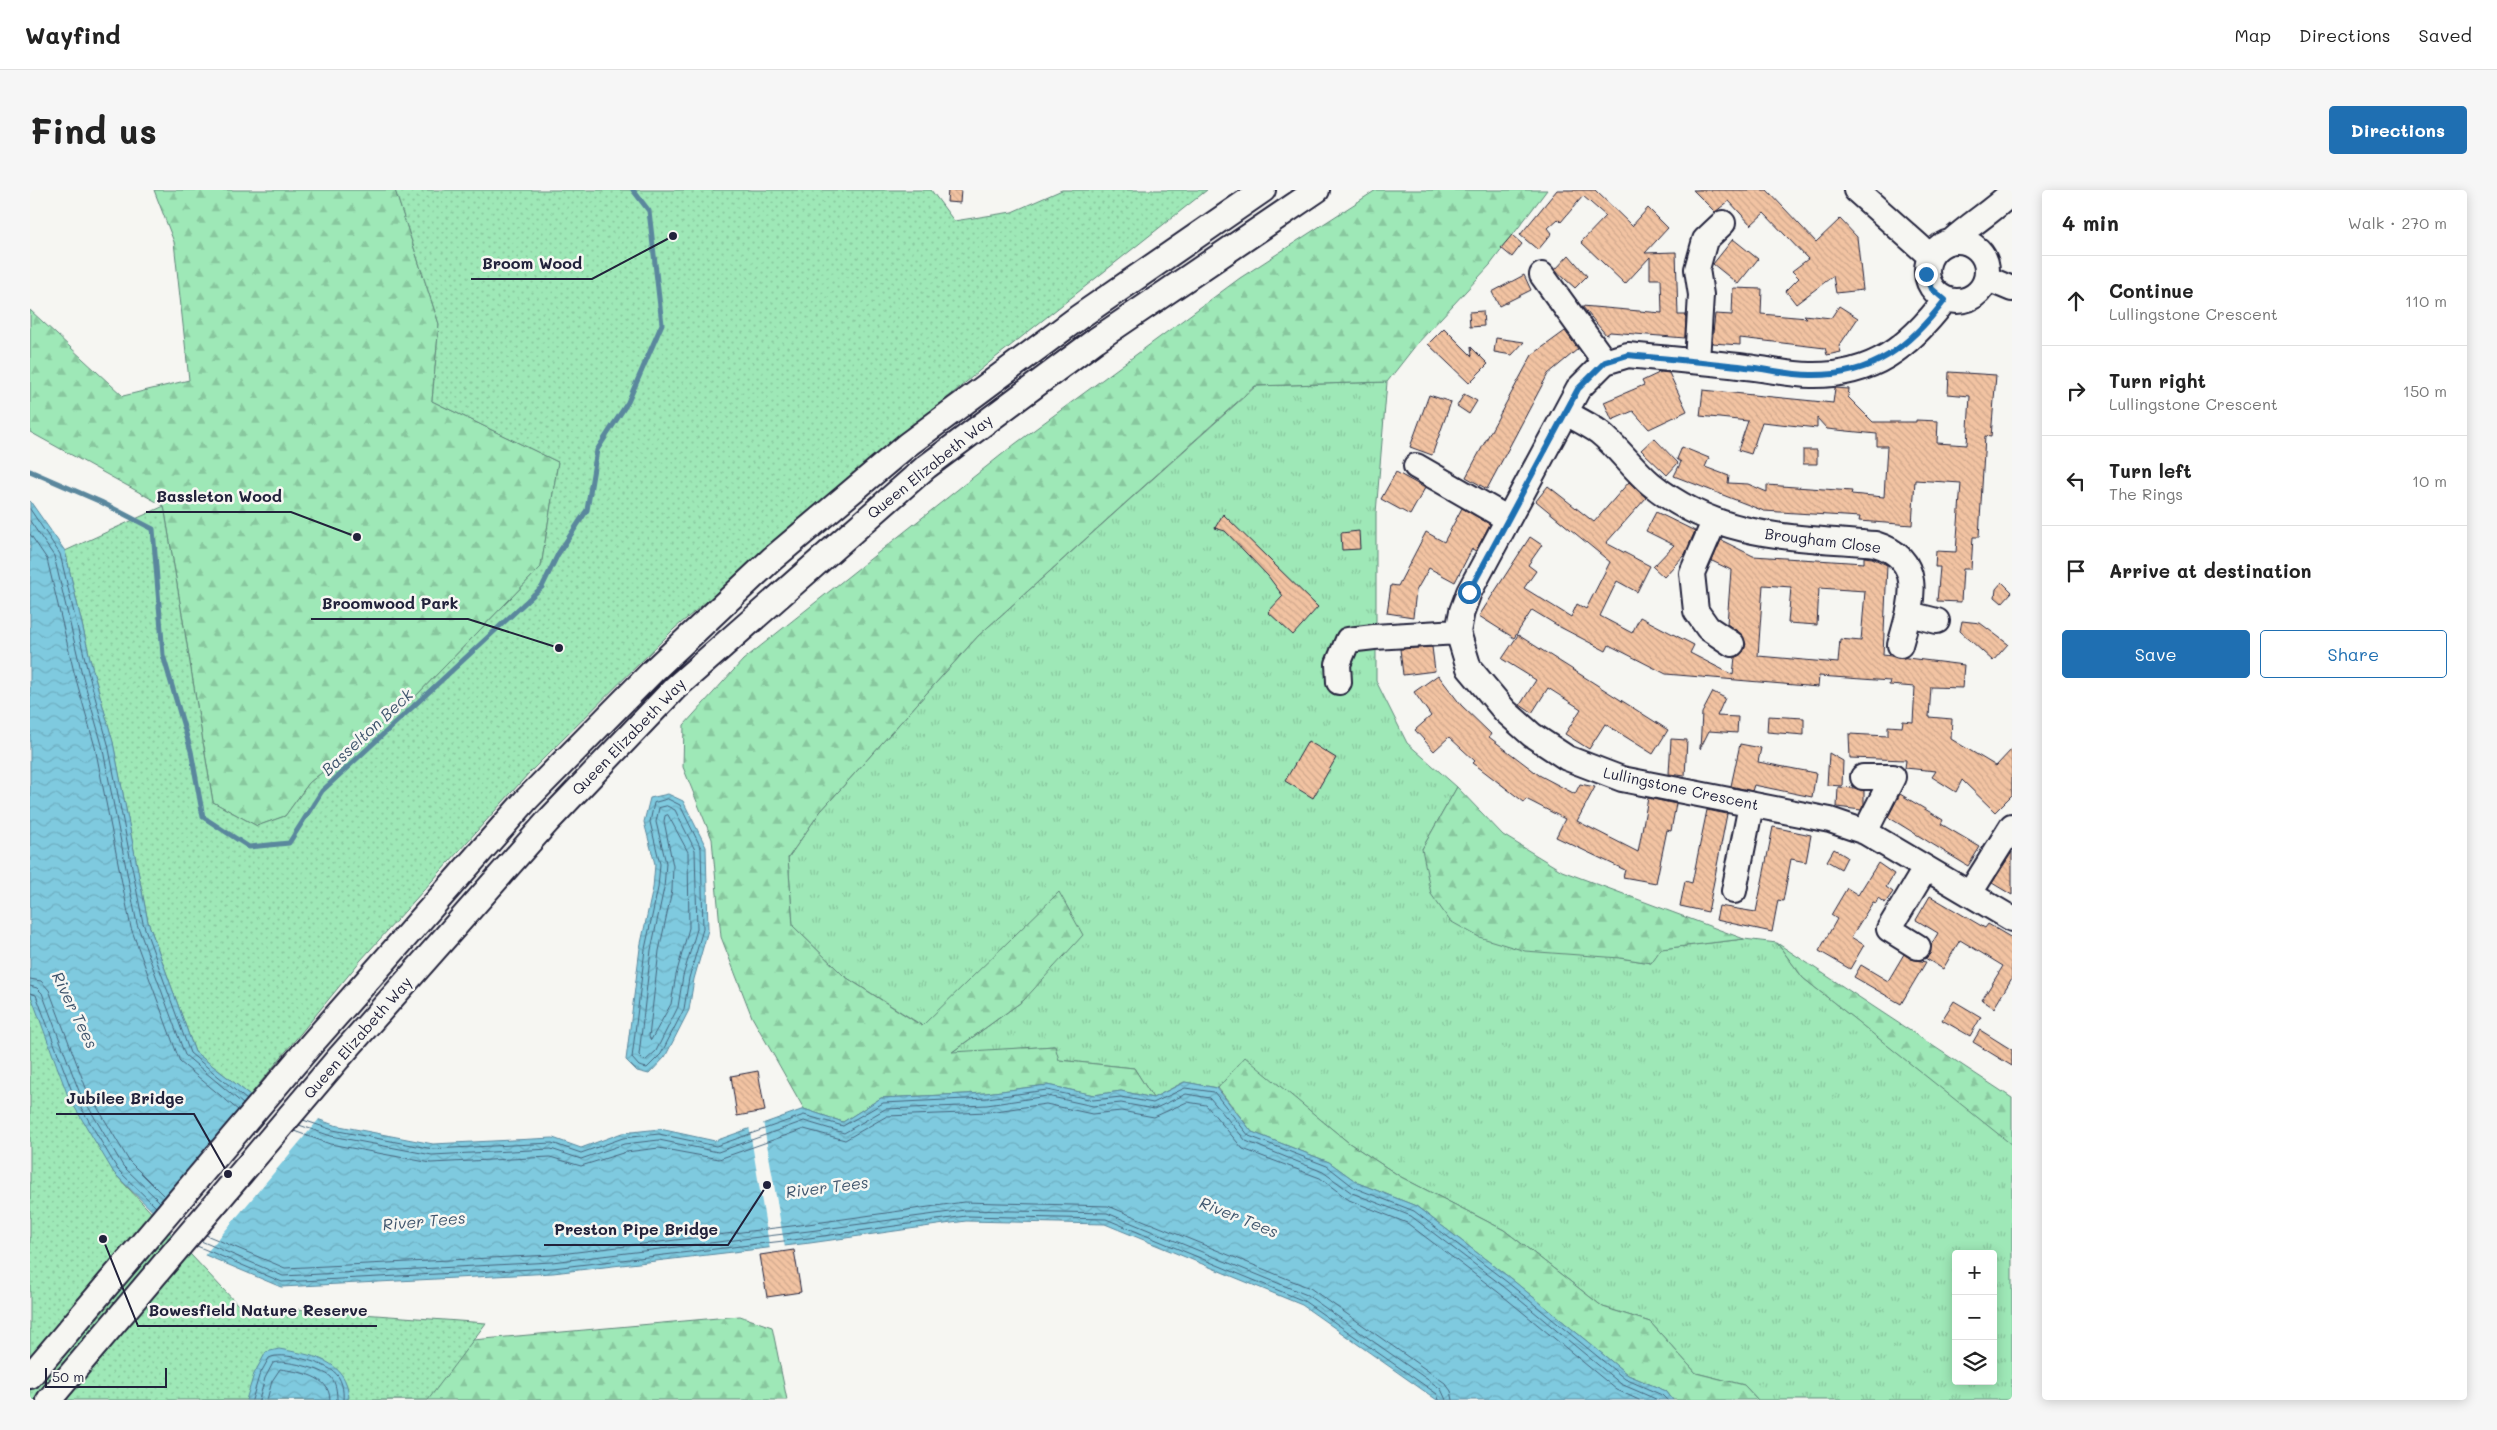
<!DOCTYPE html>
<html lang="en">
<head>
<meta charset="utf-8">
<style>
	:root { --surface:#fff; --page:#f6f6f6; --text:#222; --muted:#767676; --line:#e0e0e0; --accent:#1f6fb2 }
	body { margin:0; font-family:Mali,sans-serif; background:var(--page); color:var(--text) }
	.controls { position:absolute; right:15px; bottom:15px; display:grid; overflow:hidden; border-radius:5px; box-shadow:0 2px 12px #0003 }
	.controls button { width:45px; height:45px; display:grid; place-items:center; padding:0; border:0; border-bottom:1px solid var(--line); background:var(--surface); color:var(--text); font:25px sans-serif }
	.scale { position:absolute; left:15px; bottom:12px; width:122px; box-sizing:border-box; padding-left:5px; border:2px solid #22223b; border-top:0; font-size:14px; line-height:18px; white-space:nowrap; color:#22223b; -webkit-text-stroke:4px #f6f6f2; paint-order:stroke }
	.stop { position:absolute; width:15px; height:15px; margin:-11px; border:4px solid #1f6fb2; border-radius:50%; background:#fff }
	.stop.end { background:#1f6fb2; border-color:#fff; box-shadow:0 1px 5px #0008 }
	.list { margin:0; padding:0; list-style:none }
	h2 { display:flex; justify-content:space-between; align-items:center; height:65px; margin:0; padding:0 20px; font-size:21px }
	h2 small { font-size:16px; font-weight:400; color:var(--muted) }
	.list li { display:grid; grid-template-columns:32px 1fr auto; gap:15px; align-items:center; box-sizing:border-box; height:90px; padding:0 20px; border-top:1px solid var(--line) }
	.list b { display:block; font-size:19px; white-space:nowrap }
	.list p { margin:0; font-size:16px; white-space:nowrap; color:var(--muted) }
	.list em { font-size:16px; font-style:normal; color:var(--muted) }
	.actions { display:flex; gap:10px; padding:15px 20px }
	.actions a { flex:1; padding:11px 0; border:1px solid var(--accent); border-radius:5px; text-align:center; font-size:18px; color:var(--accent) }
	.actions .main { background:var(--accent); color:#fff }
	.icon { flex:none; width:28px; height:28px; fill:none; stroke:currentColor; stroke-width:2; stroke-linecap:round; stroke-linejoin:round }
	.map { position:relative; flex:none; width:1982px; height:1210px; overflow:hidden; border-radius:5px }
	header { display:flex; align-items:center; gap:30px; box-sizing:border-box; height:70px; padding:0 25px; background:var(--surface); border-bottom:1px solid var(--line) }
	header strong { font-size:24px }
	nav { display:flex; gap:28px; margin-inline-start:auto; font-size:18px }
	.intro { display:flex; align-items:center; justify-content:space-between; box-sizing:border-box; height:120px; padding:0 30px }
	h1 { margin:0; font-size:35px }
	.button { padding:12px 22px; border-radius:5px; background:var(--accent); color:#fff; font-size:18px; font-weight:700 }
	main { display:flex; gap:30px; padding:0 30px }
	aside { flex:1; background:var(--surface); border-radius:5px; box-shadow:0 2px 12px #0003 }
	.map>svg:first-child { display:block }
	.grass { fill:url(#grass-tufts); stroke:#608579; fill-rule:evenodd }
	.forest { fill:url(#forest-firs); stroke:#608579 }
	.park { fill:url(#park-dots); stroke:#608579 }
	.water { fill:url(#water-waves); stroke:#5a879d }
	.pier { fill:#f6f6f2 }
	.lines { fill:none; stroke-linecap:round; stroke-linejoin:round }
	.shore { stroke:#47657d; stroke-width:1 }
	.stream { stroke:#5a879d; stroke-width:5 }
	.building { fill:url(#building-back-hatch); stroke:#22223b; fill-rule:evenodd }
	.minor-casing { stroke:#22223b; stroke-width:28 }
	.minor { stroke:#f6f6f2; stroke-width:24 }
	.route { stroke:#1f6fb2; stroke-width:6 }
	.labels { text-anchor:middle; stroke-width:5; stroke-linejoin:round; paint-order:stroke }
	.street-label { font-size:15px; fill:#22223b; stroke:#f6f6f2 }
	.water-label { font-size:16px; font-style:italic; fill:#3e546c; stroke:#f6f6f2 }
	.leader { fill:none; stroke:#22223b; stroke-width:2 }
	.callout-dot { fill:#22223b; stroke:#f6f6f2; stroke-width:2 }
	.callout-label { font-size:16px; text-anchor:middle; font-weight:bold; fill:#22223b; stroke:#f6f6f2; stroke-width:5; stroke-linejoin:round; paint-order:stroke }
</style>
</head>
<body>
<header>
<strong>Wayfind</strong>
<nav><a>Map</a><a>Directions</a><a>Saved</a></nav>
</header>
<div class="intro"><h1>Find us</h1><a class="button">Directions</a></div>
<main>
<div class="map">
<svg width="1982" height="1210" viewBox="0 0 1982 1210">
	<defs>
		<pattern id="grass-tufts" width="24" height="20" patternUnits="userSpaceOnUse" patternTransform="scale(1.25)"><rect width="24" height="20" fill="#9ee8b7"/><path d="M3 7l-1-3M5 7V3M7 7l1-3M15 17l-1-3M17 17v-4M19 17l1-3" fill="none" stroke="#88c79e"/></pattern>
		<pattern id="forest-firs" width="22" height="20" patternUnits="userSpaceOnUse" patternTransform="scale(1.25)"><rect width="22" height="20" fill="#9ee8b7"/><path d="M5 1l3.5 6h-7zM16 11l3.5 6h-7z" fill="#88c79e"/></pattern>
		<pattern id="park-dots" width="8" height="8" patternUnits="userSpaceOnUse" patternTransform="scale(1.25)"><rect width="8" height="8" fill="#9ee8b7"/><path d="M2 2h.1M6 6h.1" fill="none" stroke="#88c79e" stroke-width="1.8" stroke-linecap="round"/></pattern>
		<pattern id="water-waves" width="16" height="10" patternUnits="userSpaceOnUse" patternTransform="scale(1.25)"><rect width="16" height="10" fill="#7fcadf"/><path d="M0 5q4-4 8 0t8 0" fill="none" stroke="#6dadc0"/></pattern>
		<pattern id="building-back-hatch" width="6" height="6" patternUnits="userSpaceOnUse" patternTransform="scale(1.25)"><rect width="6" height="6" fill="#f2c3a2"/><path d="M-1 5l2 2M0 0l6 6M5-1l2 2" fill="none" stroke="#cfa78c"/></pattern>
	</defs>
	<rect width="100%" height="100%" fill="#f6f6f2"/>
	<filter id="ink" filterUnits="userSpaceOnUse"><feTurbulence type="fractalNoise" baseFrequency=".02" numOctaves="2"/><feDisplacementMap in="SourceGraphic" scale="10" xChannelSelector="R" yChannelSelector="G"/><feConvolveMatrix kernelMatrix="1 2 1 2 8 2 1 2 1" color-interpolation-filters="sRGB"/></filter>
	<g filter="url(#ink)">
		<path class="grass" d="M1357,192L1346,323V491L1377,553L1427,597L1392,659L1590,768L1621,773L1630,759L1714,749L1747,753L1773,788L1982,954V1210H1728L1714,1195L1666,1183L1620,1132L1573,1117L1474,1040L1371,987L1319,953L1215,868L1188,898L1154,892L1123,908L1104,878L1028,870L1024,856L921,863L994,810L1029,703L893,836L814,786L763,736L758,668L790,622L948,446L1226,196ZM1926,1064H1963V1191H1926Z"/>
		<path class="forest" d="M124,0H365L409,134L402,211L528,272L511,377L385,507L279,593L255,626L227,636L183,612L134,316L0,242V120L93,206L159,190L144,52Z
			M1346,0H1517L1460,75L1386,155L1357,192L1225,196L948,446L790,622L758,668L763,736L814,786L892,836L1029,702L1053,745L994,810L922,862L1025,856L1029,870L1104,878L1123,908L1091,901L1064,905L1017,895L956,903L851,908L813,932L774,919L722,827L691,747L682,649L653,577L654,535L713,470L985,254L1210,88Z
			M1427,597L1473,645L1532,681L1714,749L1631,759L1621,773L1590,768L1495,761L1449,747L1420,731L1401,704L1392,659Z
			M1747,753L1982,908V955L1773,788Z
			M1215,867L1319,953L1371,987L1474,1040L1573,1117L1620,1132L1666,1183L1714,1195L1728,1210H1643L1636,1201L1598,1185L1480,1088L1386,1016L1328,993L1299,972L1222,942L1188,898Z
			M710,1126L742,1137L757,1210H169L343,1159Z"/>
		<path class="park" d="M365,0H901L924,31L982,22L1032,0H1177L955,176L644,439L499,583L331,770L220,905L165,862L118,732L83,553L62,477L35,361L134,316L183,612L227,636L255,626L279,593L385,507L511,377L528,272L402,211L409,134Z
			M0,803L84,983L208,1115L456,1133L398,1210H0Z"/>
		<path class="water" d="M0,311L35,361L62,477L83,552L118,732L165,862L220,905L304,935L403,954L523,948L551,958L592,943L630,939L685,951L774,919L813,932L851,908L956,903L1017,895L1064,905L1091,901L1123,908L1155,892L1187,898L1222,942L1299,972L1328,993L1386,1016L1480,1088L1598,1185L1636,1201L1643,1210H1407L1272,1115L1075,1034L936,1031L780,1053L523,1083L251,1097L161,1059L84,983L38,906L0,803Z
			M638,604L653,611L676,657L678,740L664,789L659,820L635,867L619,884L607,881L596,870L610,758L623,698L625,674L614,632L620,608Z
			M249,1159C281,1165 317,1169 319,1208L315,1210H216L224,1184L236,1162Z"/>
		<path class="pier" d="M222,904L290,928L173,1067L160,1061L121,1023Z
			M733,931L755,1058L740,1060L719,936Z"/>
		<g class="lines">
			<path class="shore" d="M0,319L30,364L57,478L78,554L113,733L160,863L217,910
				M0,331L24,366L51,480L72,555L107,734L155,865L213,914
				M0,344L17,369L44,482L65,557L101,738L150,872L208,920
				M638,609L650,615L671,658L673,739L659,788L654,819L631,864L617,878L609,876L602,868L615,759L628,698L630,674L620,632L624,613Z
				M637,616L645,620L665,660L667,739L653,786L648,817L626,861L615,871L609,865L621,760L634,698L636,673L626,632L629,618Z
				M638,625L658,662L659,738L646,785L641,814L621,850L619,847L629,761L642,700L643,676L634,631L635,626Z
				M0,789L11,791L19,800L56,898L99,971L135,1007
				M0,796L7,798L12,803L49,901L93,976L130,1012
				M0,803L6,805L43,904L88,980L126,1017
				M273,930L303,940L403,959L522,953L551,963L593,948L629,944L686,956L774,925L813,936L853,913L957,908L1017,900L1063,910L1091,907L1123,913L1155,898L1184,902L1219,946L1297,976L1325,998L1384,1021L1477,1092L1595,1189L1632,1205L1637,1210
				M269,935L301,946L402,965L521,959L551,969L594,954L629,950L688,962L774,931L814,943L855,919L957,915L1017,906L1063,916L1091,913L1124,919L1156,904L1180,908L1216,951L1293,982L1322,1003L1381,1026L1473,1096L1591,1194L1628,1210
				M264,941L300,954L401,973L520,967L551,976L596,962L629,958L689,969L774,939L815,950L857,926L958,922L1016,914L1062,924L1091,921L1124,927L1157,912L1176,915L1213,959L1290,988L1319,1010L1377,1033L1468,1102L1587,1200L1609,1210
				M176,1045L255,1078L522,1065L778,1034L934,1012L1078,1016L1280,1098L1415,1193L1421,1201L1423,1210
				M171,1051L253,1086L522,1072L779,1041L935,1020L1077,1023L1277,1105L1411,1199L1416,1210
				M167,1056L252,1092L523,1078L779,1048L936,1026L1076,1029L1274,1111L1407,1204L1409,1210
				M222,1210L229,1186L239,1168C252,1161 291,1172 303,1181C312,1187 314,1201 313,1210
				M229,1210L235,1188L243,1173C253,1169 293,1179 301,1187C306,1193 307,1202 307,1210
				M237,1210L242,1191L250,1179C269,1182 300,1185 300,1210"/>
			<path class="stream" d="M0,281L71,312L123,339L133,465L161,561L173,627L219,657L259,653L292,601L512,397L528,364L557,320L567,260L598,212L632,134L619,21L603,0"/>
		</g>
		<path class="building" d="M918,0H931L930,13L917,12Z
			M1527,0H1565L1602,36L1618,18L1638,38L1615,63L1646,62L1648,125H1656L1655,148L1580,142L1576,145L1552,116L1632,123L1631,89H1620V67L1595,94L1551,52L1576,26L1553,6L1531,32L1528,29L1518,38L1522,43L1508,60L1490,45Z
			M1663,0H1737L1786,52L1810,29L1827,47L1833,100L1806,103L1803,86L1766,114L1756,101L1769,88L1762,81L1778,69L1734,23L1721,35L1699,11L1685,22Z
			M1482,45L1492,54L1482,67L1471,58Z
			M1703,49L1728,69L1708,94L1683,74Z
			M1539,65L1557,86L1545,98L1525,80Z
			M1494,85L1501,100L1469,116L1462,102Z
			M1703,98L1732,99L1731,124L1777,128L1774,125L1801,128L1809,116L1828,128L1809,156L1811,162L1797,165L1795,158L1710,148V155L1682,153L1685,124L1702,125Z
			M1453,121L1454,136L1440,137L1439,122Z
			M1414,138L1442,166L1441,157L1458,174L1439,193L1398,154Z
			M1535,141L1548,159L1518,184L1457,299L1436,287L1502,165Z
			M1466,148L1494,152L1482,165L1464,162Z
			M1631,182L1639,183L1657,221L1619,239L1603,221L1582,230L1574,212L1614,195L1612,191Z
			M1919,182L1966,185L1961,247L1955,246L1949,347H1943L1941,379H1933L1931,412L1907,411L1910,377H1905L1906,361L1926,362L1931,293L1885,290L1882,335L1829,331L1830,327L1734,321L1644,286L1651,272L1647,269L1652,257L1679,268L1675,277L1699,286L1698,293L1718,294L1737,302V295L1822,301L1821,304L1854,307L1857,256H1847V244L1797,239L1787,228V238L1732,232L1721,264L1708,260L1718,231L1670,226L1673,200L1803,213L1805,198L1819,199L1818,207L1843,232H1886V230L1908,231L1907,253L1937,255L1940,206L1918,204Z
			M1434,204L1447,211L1439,224L1427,216Z
			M1399,205L1421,212L1402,265L1380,257Z
			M1624,248L1648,273L1637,285L1611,260Z
			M1773,260H1787V274H1773Z
			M1366,282L1395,298L1380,325L1351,309Z
			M1599,292L1616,308L1576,353L1620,376L1607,402L1587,391L1570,426L1602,443L1610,427L1664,455L1660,463L1703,485L1705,467L1713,462L1716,454L1710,443L1697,434L1701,380L1682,371L1691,350L1723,366L1834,373V367L1842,368L1857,375L1853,465L1934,475L1932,498L1901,497L1899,527L1922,529L1921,549L1966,576L1982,559V605L1965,622L1932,590L1926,602L1902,587L1906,581L1875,578L1876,570L1820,568L1819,544L1858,546V536L1872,537L1873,531L1883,532L1885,497L1859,495L1860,491L1789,486L1788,497L1636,484L1579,455L1576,461L1530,437L1502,420L1484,448L1449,426L1500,347L1512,355L1498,375L1506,381L1494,398L1541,427L1547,414L1556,419L1580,372L1506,311L1518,296L1564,332ZM1733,395L1761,397L1758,433L1787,435L1789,398L1835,401L1831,451L1810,449L1808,473L1728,466Z
			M1432,318L1460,334L1446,361L1442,359L1425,392L1399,378L1386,401L1383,427L1357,423L1361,395L1368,396L1396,342L1414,352Z
			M1626,322L1665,341L1655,364L1634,387L1623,377L1644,355L1616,341Z
			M1193,324L1288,417L1263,445L1238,422L1253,406L1238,386L1195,341L1185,338Z
			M1329,341L1330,359L1312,360L1311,343Z
			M1972,392L1982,402L1972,413L1965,407L1966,399Z
			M1932,431L1950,433L1978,454L1963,471L1930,441Z
			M1488,445L1638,540L1623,564L1575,534L1559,559L1535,544L1551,519L1518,498L1502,523L1490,515L1506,490L1472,469Z
			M1402,457L1405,481L1373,485L1370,459Z
			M1408,485L1431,515L1461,544L1459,547L1509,585L1545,604L1550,594L1565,597L1547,631L1608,662L1618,608L1646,614L1641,641L1637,640L1626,693L1593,687L1595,680L1526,647L1535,629L1496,609L1494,612L1443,573L1445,571L1419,547L1404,561L1385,540L1401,526L1384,502Z
			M1683,502L1695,508L1687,526L1708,527L1707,543L1679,541L1670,559L1672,523Z
			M1738,526L1774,528V545L1737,542Z
			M1641,549L1657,550L1655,586L1639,584Z
			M1278,551L1306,568L1283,608L1255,591Z
			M1710,554L1731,558L1728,572L1786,583L1782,607L1724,595L1722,601L1701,596Z
			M1799,563L1813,571L1812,596L1797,595Z
			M1808,597L1825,598L1834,601V614L1831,620L1807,617Z
			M1870,604L1913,630L1911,634L1950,657L1938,676L1858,627Z
			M1677,620L1697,624L1678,722L1650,716L1655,691L1662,693Z
			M1743,637L1781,645L1776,672L1761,669L1753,711L1748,710L1742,742L1686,730L1689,716L1726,722Z
			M1804,659L1817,667L1811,679L1797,671Z
			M1982,662V705L1962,693Z
			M1848,673L1864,684L1856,697L1863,702L1855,713L1848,708L1846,713L1843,712L1821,747L1834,755L1820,779L1789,761L1807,729L1801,725L1817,698L1828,705Z
			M1900,706L1955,738L1958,734L1982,748V788L1964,818L1952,810L1973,776L1930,750L1913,779L1895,768L1900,764L1901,755L1908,743L1886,730Z
			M1874,764L1881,769L1896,772L1871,814L1824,787L1831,775L1858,791Z
			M1924,811L1951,827L1940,846L1912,830Z
			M1950,840L1982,860V876L1943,852Z
			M728,881L735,921L707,926L701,886Z
			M764,1060L771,1102L737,1107L730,1065Z"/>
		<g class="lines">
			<defs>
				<path id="minor" d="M1826,0L1900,66
					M1923,50C1942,33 1964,20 1982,2
					M1897 81a30 30 0 1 1 60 0a30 30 0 1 1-60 0Z
					M1512,85L1575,172
					M1958,89L1982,99
					M1915,110C1879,157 1843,186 1781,185C1759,185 1738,179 1716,177C1677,172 1638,169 1598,165L1575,172L1548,199L1439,402L1432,421L1428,442L1439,478L1475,521L1502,545L1537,568L1592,589L1800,630L1835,642L1982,729
					M1667,171L1671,105L1667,79L1675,50L1693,33
					M1536,223C1547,229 1559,235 1569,242C1588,257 1602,278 1621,294C1689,349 1762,347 1845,354C1898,370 1881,415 1870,455
					M1386,276L1478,329
					M1684,332L1662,383L1666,421L1678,438L1702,454
					M1879,424L1907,431
					M1309,492L1308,474L1318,450L1344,447L1428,442
					M1833,587H1863L1835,642
					M1704,701L1721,615
					M1940,703L1982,636
					M1888,757L1859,739L1895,679
					M0,1186L284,851L496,610L623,481L742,369L877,255L1049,127L1233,0
					M19,1210L307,870L518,631L645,498L896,277L1066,150L1287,0"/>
			</defs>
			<use href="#minor" class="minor-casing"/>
			<use href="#minor" class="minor"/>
		</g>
	</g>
	<g class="lines" filter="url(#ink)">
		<path class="route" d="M1439,402L1548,199L1575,172L1598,165C1638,169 1677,172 1716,177C1738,179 1759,185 1781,185C1843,186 1879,157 1915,110L1902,99L1896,84"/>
	</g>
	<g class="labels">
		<g class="street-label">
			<text transform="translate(900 277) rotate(-39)" y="5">Queen Elizabeth Way</text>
			<text transform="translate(1793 351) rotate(7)" y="5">Brougham Close</text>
			<text transform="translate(599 547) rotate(-46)" y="5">Queen Elizabeth Way</text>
			<text transform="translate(1651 599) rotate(12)" y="5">Lullingstone Crescent</text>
			<text transform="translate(328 848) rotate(-49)" y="5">Queen Elizabeth Way</text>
		</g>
		<g class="water-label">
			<text transform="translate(337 542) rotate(-43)" y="6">Basselton Beck</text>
			<text transform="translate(45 820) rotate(64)" y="6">River Tees</text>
			<text transform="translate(797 997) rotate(-7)" y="6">River Tees</text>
			<text transform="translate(1209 1027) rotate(22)" y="6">River Tees</text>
			<text transform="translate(394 1031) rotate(-5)" y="6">River Tees</text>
		</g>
	</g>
	<path class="leader" d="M643 46L562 89H441M327 347L261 322H116M529 458L438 429H281M198 984L164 924H26M737 995L698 1055H514M73 1049L108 1136H347"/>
	<g class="callout-dot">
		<circle cx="643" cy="46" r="5"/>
		<circle cx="327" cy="347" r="5"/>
		<circle cx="529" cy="458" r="5"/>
		<circle cx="198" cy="984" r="5"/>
		<circle cx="737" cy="995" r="5"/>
		<circle cx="73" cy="1049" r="5"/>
	</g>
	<g class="callout-label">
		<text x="502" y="79">Broom Wood</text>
		<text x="189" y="312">Bassleton Wood</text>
		<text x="360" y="419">Broomwood Park</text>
		<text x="95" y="914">Jubilee Bridge</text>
		<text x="606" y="1045">Preston Pipe Bridge</text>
		<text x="228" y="1126">Bowesfield Nature Reserve</text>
	</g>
</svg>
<div class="controls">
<button>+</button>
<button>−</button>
<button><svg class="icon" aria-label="layers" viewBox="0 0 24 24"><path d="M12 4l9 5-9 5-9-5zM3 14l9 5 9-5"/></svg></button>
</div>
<div class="scale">50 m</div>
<div class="stop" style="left:1439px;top:402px"></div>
<div class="stop end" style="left:1896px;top:84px"></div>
</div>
<aside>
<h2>4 min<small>Walk · 270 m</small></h2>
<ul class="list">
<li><svg class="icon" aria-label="ahead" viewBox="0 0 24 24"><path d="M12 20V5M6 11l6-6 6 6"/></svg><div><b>Continue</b><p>Lullingstone Crescent</p></div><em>110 m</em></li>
<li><svg class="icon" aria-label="right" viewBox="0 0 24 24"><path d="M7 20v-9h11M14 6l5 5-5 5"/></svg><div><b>Turn right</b><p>Lullingstone Crescent</p></div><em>150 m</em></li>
<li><svg class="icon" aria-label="left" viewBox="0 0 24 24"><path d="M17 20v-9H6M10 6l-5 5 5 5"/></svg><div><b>Turn left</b><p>The Rings</p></div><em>10 m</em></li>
<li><svg class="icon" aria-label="arrive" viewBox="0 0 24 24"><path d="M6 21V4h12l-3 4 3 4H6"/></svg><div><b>Arrive at destination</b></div></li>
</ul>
<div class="actions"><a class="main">Save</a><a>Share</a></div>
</aside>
</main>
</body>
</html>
